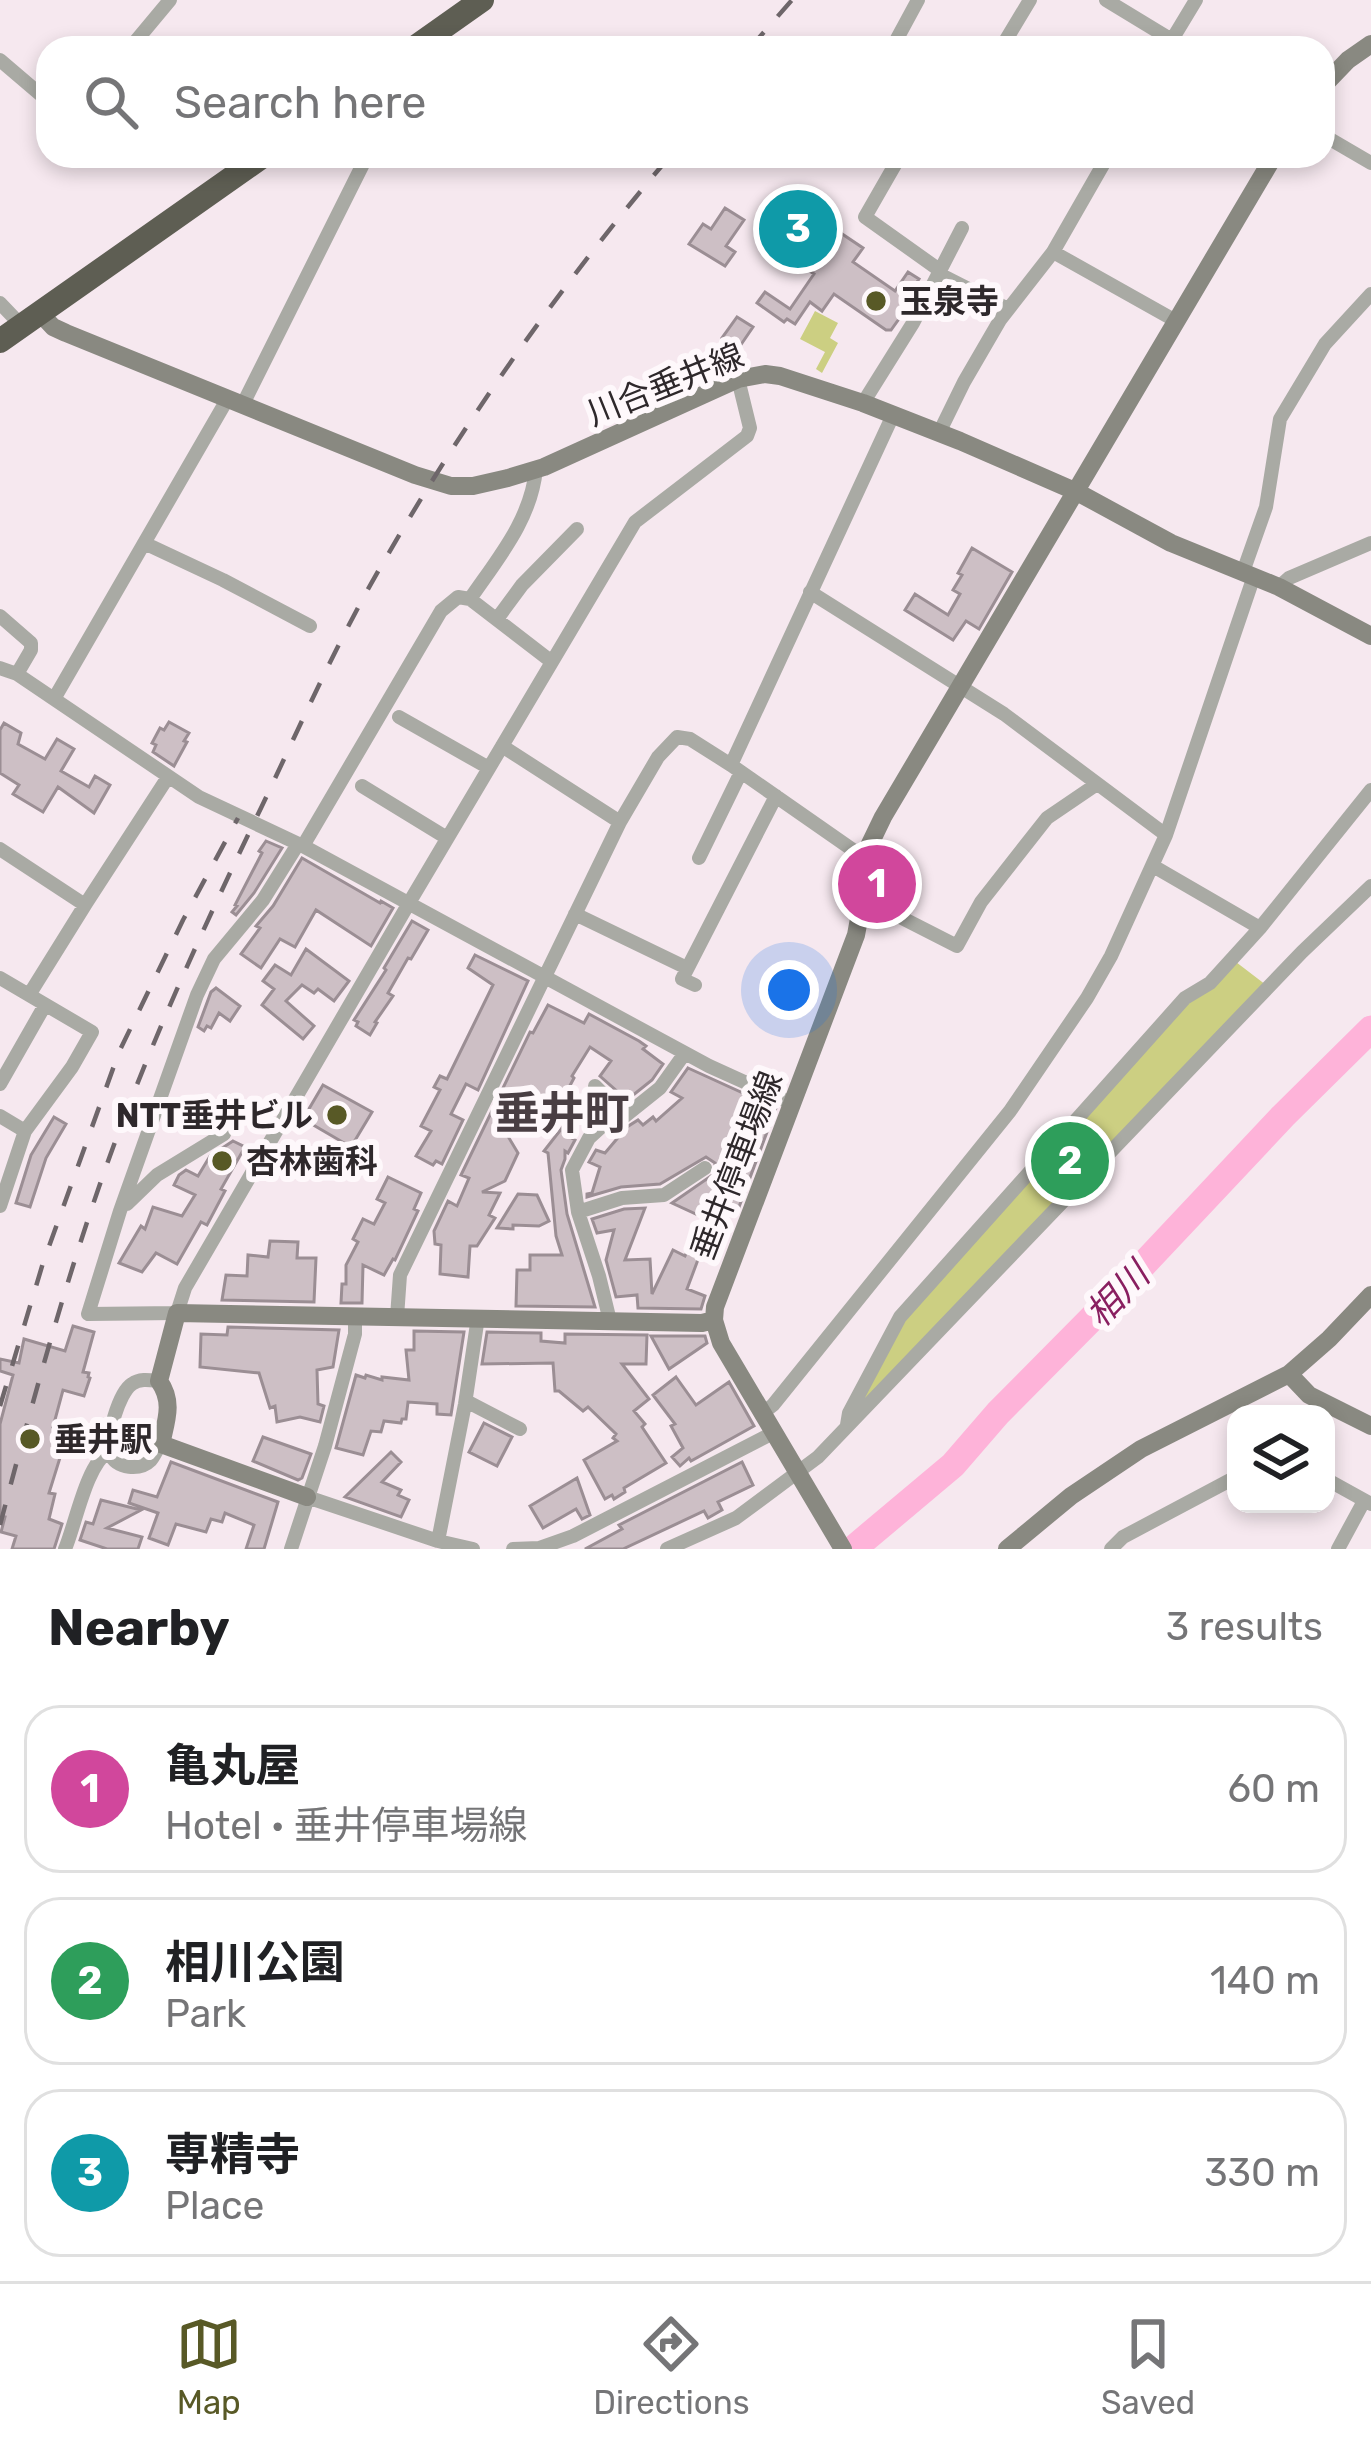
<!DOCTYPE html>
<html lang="en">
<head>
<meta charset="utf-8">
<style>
	:root { --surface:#fff; --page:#f6f6f6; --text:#202124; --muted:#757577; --line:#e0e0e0; --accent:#585926 }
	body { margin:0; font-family:Rubik,"Noto Sans JP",sans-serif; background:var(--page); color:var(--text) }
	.controls { position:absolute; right:36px; bottom:36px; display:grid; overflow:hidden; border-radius:24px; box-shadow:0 6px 18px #0003 }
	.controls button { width:108px; height:108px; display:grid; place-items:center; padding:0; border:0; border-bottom:3px solid var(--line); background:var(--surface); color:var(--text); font:60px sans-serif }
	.you { position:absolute; left:789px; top:990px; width:42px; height:42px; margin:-30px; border:9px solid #fff; border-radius:50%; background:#1a73e8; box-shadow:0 0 0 18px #1a73e833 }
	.badge { display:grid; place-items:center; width:78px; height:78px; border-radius:50%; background:var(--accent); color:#fff; font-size:39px; font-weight:700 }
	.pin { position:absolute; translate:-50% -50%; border:6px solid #fff; box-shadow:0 3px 12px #0006 }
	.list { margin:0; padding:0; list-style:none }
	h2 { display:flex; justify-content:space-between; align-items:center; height:156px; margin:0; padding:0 48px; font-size:51px }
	h2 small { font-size:39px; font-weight:400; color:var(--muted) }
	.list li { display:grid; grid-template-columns:78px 1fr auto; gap:36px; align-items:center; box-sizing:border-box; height:168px; margin:0 24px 24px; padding:0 24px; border:3px solid var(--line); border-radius:36px }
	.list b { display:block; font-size:45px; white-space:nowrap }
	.list p { margin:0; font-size:39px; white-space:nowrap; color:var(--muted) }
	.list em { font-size:39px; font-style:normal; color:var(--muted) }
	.icon { flex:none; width:66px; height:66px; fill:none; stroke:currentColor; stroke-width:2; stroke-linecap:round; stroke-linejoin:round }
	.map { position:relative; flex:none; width:1371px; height:1549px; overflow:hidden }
	.search { position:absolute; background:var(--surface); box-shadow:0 6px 18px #0003; left:36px; right:36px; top:36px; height:132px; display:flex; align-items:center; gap:30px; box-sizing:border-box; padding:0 42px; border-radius:36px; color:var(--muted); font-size:45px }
	.sheet { height:732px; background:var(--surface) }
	nav { display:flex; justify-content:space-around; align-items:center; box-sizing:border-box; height:168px; border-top:3px solid var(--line); background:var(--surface); font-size:33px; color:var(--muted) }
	nav a { display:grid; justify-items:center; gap:6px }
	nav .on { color:var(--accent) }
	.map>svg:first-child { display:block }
	.green { fill:#cccf82 }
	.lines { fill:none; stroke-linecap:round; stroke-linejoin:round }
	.river { stroke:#feb3d9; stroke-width:27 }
	.building { fill:#cdbfc5; stroke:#9b8e94; stroke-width:3 }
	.street { stroke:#a9aaa4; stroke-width:14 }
	.secondary { stroke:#898981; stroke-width:18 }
	.highway { stroke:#5e5e53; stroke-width:24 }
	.rail { stroke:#6e666a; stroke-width:4.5; stroke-dasharray:21 21; stroke-linecap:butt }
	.poi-dot { fill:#585926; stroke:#fef8fb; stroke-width:4.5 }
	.labels { text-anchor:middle; stroke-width:12; stroke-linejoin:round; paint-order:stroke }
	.poi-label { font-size:33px; font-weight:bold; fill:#2e282b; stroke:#fef8fb; text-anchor:start }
	.street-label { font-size:33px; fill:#2e282b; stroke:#fef8fb }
	.water-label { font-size:36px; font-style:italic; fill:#891f60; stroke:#fef8fb }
	.district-label { font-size:45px; font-weight:bold; fill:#493e43; stroke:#fef8fb }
</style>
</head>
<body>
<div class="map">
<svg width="1371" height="1549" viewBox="0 0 1371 1549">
	<rect width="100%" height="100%" fill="#f6e8ef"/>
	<path class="green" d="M815,311L838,323L830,338L838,343L822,373L816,369L825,352L800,339Z
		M1236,962L1266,985L856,1411L904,1315L1184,1006Z"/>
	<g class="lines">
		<path class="river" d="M853,1549L953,1465L998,1413L1108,1302L1283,1116L1371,1029"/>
	</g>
	<path class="building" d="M790,199L863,248L853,262L895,291L908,272L919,279L906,298L911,302L891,330H886L834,294L822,311L810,302L795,324L787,319L784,322L757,303L765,292L790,309L814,274L788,256L785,260L769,249L772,245L759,236L783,203L785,205Z
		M725,208L744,220L726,246L735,252L725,266L689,244L703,224L711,229Z
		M737,317L753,327L738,349L722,338Z
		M972,548L1012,572L979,629L966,621L953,640L905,610L915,594L948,615L960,594L953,590L962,575L958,573Z
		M169,722L189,733L184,741L187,742L174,766L153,752L156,745L152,743L160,728L164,730Z
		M4,723L21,733L18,744L45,759L57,739L74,749L61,771L89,787L95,776L110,785L94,813L58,787L43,812L13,794L19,785L0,773V730Z
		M266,841L282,848L254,893L236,915L232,912L237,906L235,905L262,853L259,851Z
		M302,858L380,903L381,901L393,908L371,946L316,910L295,947L280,939L261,968L241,954L260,928L256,926L273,906Z
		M874,867L901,881L898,887L909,892L902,905L868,888Z
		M412,921L428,930L411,959L408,958L388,993L393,996L375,1022L377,1023L370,1035L356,1026L358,1022L354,1020L386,970L384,968Z
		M306,949L349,981L334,1001L318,989L314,993L302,985L286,1001L314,1026L303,1039L262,1005L274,989L263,981L275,965L291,975Z
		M475,955L528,981L478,1090L466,1084L451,1114L463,1120L442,1164L436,1161L433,1165L416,1156L431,1131L421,1126L440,1090L434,1087L440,1076L447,1079L493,985L468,968Z
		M216,988L240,1006L230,1021L219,1013L211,1028L207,1026L204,1031L198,1027L211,992Z
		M548,1005L584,1023L589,1014L639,1041L646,1046L643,1049L663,1064L652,1080L627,1100L600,1076L611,1061L590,1047L572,1076L574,1078L566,1093L560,1089L558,1094L555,1092L540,1121L516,1111L506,1133L518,1153L505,1181L482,1192L500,1193L489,1215L495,1218L477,1246H470L468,1277L440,1274L441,1245L435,1244L434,1231L448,1201L457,1206L469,1178L461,1175L530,1032L533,1033Z
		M688,1068L776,1108L736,1215L704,1202L698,1215L672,1203L714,1174L715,1163L706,1157L660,1184L621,1187L587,1197V1194L592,1193L600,1167L589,1162L596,1150L605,1153L627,1127L638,1120L643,1125L653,1117L656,1121L682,1098L671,1092Z
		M323,1085L372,1112L351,1147L303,1119Z
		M54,1117L66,1124L46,1158L30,1207L16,1203L31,1155Z
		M562,1128L563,1133L575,1140L568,1153L565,1151V1159L561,1170L567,1214L595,1307L516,1306L517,1270H530V1255H562L556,1236L548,1153L544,1151Z
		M233,1141L245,1147L221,1189L225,1191L207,1225L201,1222L177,1264L156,1253L142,1272L119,1263L141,1226L145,1229L153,1207L182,1216L195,1195L174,1185L179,1175L186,1170L198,1176L210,1156Z
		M388,1177L421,1193L414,1209L418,1211L395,1260L393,1259L384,1275L363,1265L362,1303H341L342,1284H346V1265L358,1242L353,1239L363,1219L374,1224L385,1203L377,1199Z
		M518,1194L537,1195L549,1221L539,1226L513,1225V1229L497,1228Z
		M645,1208L625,1260L650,1259L652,1294L673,1250L685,1256L695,1233L722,1245L715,1263L699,1257L687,1289L705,1296L701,1309L638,1308L637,1295L616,1297L606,1260L614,1230L597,1233L592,1219L624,1209Z
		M270,1241L298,1242L297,1258H316L314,1302L222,1300L226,1275L247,1276L248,1255L268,1257Z
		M73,1326L94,1332L83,1372L89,1373L88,1377L90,1378L84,1396L63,1390L53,1427L68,1432L49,1493L55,1494L49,1519L62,1524L54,1549H12L16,1536L1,1532L5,1517L0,1516V1424L13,1375L0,1371V1359L19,1363L24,1339L65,1351Z
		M228,1327L339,1330L333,1367L317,1370L318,1404L324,1406L320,1422L300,1417L277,1422L275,1406L270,1408L259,1373L200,1367L201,1334L227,1335Z
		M414,1331L464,1332L451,1415L437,1414V1404L408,1402L406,1419H402L401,1423L384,1421L381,1432L371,1431L363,1455L336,1448L356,1375L365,1378L366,1375L382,1380V1377L409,1380L406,1350H414Z
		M487,1332L541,1333V1341L565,1343V1334L647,1335L646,1364H622L649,1399L634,1411L645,1424L642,1427L666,1463L624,1488L625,1492L614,1499L612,1495L605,1499L584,1460L617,1441L613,1438L616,1434L588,1407L583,1411L559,1391H555L553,1363L482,1364Z
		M651,1336H705L707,1343L669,1369Z
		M676,1377L696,1405L729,1382L754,1426L691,1461L689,1458L680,1466L672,1457L683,1448L671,1426L675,1424L653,1395Z
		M484,1423L512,1437L497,1466L469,1452Z
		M263,1437L311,1454L302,1478L298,1480L253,1461Z
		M391,1452L401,1462L382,1482L401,1490L398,1495L409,1500L401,1517L345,1497Z
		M171,1462L278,1502L264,1549H246L254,1525L225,1513L222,1522L211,1519L206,1532L176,1524L168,1545L149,1538L158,1513L129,1503L133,1490L157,1497Z
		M742,1462L753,1485L718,1502L722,1510L708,1518L704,1511L623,1549H585L622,1529L619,1525Z
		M577,1478L590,1515L582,1519L576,1509L543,1528L530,1506Z
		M101,1500L141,1510L107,1528L142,1537L138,1549H107L80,1540L86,1522L93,1524Z"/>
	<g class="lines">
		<path class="street" d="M1106,0L1185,48
			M130,48L170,0
			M892,48L918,0
			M1001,48L1030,0
			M1167,48L1196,0
			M0,60L48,101
			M1323,135L1371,163
			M900,156L865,217L938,269L939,274L1008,309
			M754,159L756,156
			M1053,252L1176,321
			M0,303L21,325
			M863,403L913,323L962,228
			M243,404L367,156
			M939,433L964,382L1000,320L1053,252L1108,156
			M536,469C531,520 498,558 470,599L552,662
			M144,543L223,580L310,626
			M1243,572L1266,507L1280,419L1325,344L1371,294
			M1279,587L1289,578L1371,543
			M810,592L1004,714L1166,835
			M0,616L31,643V650L17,674
			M497,619L522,585L577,529
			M0,668L17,674L199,797L303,846L709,1066L791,1103
			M54,699L228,398
			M399,717L489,768
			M502,746L620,822
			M731,765L893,415
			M362,786L447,838
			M298,844L263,900L214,959L197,995L120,1211L88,1314L177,1313L185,1288L409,903L635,522L747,436L750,428L738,379
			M303,846L441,611L458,597L470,599
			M0,849L85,905L168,777
			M699,858L741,772
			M1153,866L1260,928
			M853,893L957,946L981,902L1047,818L1097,784
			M575,914L687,968
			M0,978L92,1032L72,1067L25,1131
			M695,985L682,979L776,796
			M29,995L85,905
			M0,1084L45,1005
			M595,1086L625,1116
			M0,1116L25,1131L0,1206
			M127,1204L157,1175L224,1134
			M578,1212L622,1198L664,1195L705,1168
			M397,1317L400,1275L620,822L658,757L677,737L690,739L731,765L863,857
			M610,1321L599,1276L578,1212L572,1170L589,1138L601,1127L625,1116L660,1088L685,1053
			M159,1381C150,1380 140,1378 132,1384C119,1392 105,1440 110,1454C117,1469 140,1471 151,1460C155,1455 157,1449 161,1444
			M466,1401L520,1429
			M764,1412L773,1405L1010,1111L1087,998L1111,956L1166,835L1254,576
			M847,1425L849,1413L900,1317L1185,998L1210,983L1260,928L1371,790
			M1326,1479L1371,1504
			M307,1497L438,1541L473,1549
			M438,1541L465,1404L478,1317
			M65,1549C76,1523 86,1465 109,1451
			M291,1549L325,1446L355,1334V1316
			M513,1549L539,1548L573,1536L775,1432
			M667,1549L736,1518L818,1457L1302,952L1371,886
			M1111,1549L1123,1537L1236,1477
			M1338,1549L1364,1501"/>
		<path class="secondary" d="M1323,86L1348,60L1371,44
			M40,313L53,327L66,333L415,475L451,486H473L508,478L544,467L738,379L765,374L780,376L863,403L960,441L1077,492L1171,543L1279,587L1371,636
			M1289,1374L1309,1395L1371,1426
			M307,1497L161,1444C166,1421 174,1402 159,1381L177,1313L702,1323L714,1320
			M843,1549L721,1343L714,1320L715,1307L856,935L859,919L853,893L856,873L883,817L1274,156
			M1007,1549L1071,1496L1141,1449L1289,1374L1329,1339L1371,1295"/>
		<path class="highway" d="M414,48L482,0
			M0,341L263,156"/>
		<path class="rail" d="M750,48L792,0
			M0,1406L43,1263L119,1052L183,920L238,818
			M0,1525C34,1396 69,1267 115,1142C157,1028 208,918 261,808C301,724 339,637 387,556C469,414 564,281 670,156"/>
	</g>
	<g class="poi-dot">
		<circle cx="876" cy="301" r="12"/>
		<circle cx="337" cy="1115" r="12"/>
		<circle cx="222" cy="1161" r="12"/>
		<circle cx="30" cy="1439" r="12"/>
	</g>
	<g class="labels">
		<g class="poi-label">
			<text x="900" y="313">玉泉寺</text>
			<text x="313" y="1127" text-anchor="end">NTT垂井ビル</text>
			<text x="246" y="1173">杏林歯科</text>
			<text x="54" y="1451">垂井駅</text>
		</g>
		<g class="street-label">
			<text transform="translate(665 384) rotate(-22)" y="12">川合垂井線</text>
			<text transform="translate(736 1165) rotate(-69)" y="12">垂井停車場線</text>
		</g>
		<g class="water-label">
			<text transform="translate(1117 1294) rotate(-46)" y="13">相川</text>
		</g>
		<g class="district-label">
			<text x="562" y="1129">垂井町</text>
		</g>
	</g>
</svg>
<div class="controls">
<button><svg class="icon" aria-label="layers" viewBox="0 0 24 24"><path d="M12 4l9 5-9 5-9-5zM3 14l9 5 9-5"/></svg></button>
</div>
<div class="you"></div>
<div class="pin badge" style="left:877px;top:884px;background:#d1479c">1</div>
<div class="pin badge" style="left:1070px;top:1161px;background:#2e9e5b">2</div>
<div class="pin badge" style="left:798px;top:229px;background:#0f9aa8">3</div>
<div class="search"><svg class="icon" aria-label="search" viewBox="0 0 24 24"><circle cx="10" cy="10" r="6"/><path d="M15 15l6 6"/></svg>Search here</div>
</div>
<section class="sheet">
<h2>Nearby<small>3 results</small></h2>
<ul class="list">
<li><span class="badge" style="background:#d1479c">1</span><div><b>亀丸屋</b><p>Hotel · 垂井停車場線</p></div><em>60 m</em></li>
<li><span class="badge" style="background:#2e9e5b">2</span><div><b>相川公園</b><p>Park</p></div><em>140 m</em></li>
<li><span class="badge" style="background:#0f9aa8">3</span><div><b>専精寺</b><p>Place</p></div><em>330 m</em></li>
</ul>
</section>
<nav>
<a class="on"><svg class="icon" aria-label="map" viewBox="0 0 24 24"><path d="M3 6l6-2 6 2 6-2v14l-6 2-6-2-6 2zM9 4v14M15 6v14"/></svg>Map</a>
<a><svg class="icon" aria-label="directions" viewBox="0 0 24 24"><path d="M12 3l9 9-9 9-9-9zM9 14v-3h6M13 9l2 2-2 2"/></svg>Directions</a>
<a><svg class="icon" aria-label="saved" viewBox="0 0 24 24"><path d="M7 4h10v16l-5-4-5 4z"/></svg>Saved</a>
</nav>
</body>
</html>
